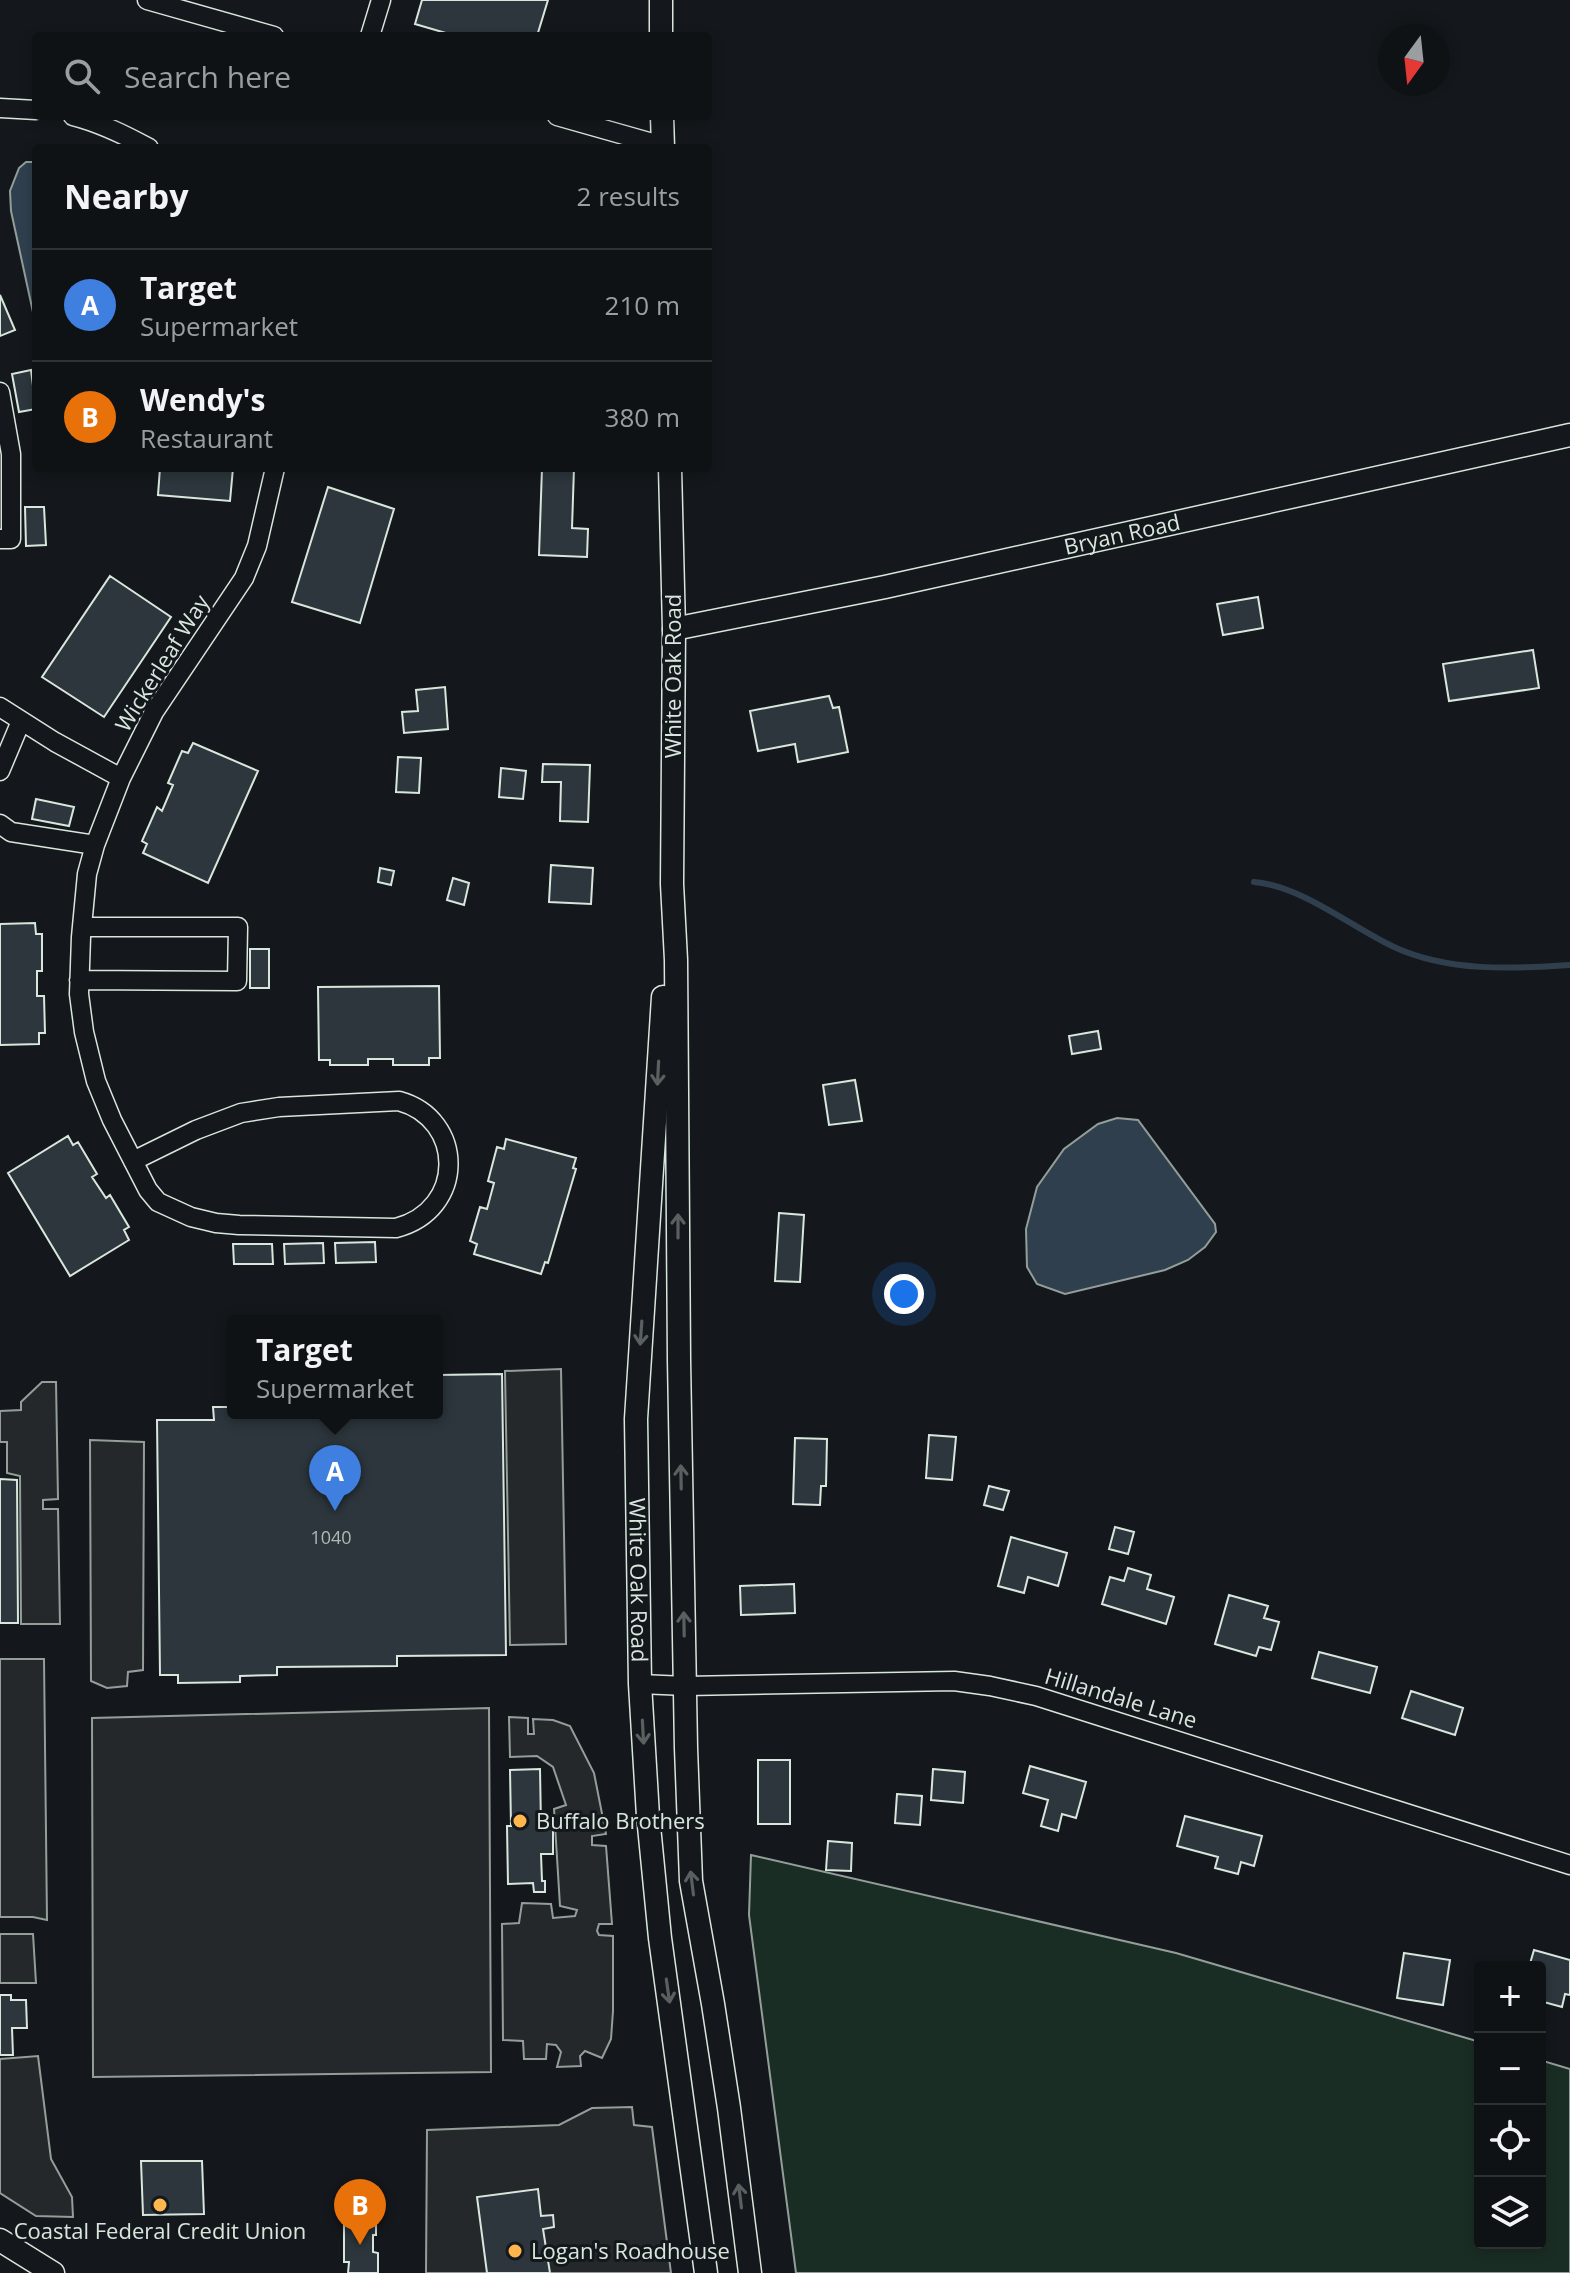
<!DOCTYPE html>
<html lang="en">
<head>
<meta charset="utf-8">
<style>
	:root { --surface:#0f1215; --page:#1d2022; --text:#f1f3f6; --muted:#9b9ea0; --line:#2f3234; --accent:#2563eb }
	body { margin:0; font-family:"Open Sans",sans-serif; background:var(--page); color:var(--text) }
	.controls { position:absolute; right:24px; bottom:24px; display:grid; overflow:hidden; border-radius:8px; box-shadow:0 4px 12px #0003 }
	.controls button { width:72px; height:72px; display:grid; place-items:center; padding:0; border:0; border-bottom:2px solid var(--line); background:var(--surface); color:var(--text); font:40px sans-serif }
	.compass { position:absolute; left:1378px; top:24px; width:72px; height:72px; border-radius:50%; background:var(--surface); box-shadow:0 4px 12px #0003; rotate:195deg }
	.you { position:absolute; left:904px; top:1294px; width:28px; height:28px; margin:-20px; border:6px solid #fff; border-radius:50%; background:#1a73e8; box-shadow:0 0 0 12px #1a73e833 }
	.badge { display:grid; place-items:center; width:52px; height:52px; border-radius:50%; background:var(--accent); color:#fff; font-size:26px; font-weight:700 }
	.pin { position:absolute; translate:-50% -66px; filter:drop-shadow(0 2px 4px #0008) }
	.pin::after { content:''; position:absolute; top:42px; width:28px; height:24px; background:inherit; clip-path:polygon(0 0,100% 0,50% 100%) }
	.popup { position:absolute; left:227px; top:1315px; width:216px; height:104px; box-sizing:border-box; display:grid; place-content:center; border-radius:8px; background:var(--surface); filter:drop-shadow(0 2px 6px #0005); font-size:26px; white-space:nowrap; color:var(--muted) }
	.popup b { font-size:30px; color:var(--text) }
	.popup::after { content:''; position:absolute; left:50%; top:100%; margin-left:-16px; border:16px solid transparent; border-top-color:var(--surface) }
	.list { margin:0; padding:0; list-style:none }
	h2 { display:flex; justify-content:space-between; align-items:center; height:104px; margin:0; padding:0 32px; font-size:34px }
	h2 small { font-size:26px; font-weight:400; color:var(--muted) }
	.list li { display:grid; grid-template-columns:52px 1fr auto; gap:24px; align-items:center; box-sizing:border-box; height:112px; padding:0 32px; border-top:2px solid var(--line) }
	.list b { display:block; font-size:30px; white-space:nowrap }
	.list p { margin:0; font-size:26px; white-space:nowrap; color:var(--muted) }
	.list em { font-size:26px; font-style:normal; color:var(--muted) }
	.icon { flex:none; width:44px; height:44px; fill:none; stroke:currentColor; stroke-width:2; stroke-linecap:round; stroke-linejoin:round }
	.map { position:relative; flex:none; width:1570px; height:2273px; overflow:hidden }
	.search { position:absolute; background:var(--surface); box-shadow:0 4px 12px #0003; left:32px; top:32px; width:680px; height:88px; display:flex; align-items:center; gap:20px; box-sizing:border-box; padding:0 28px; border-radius:8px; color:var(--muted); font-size:30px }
	.panel { position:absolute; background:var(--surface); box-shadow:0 4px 12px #0003; left:32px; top:144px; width:680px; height:328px; border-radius:8px }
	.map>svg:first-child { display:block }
	.green { fill:#1a2d24; stroke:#939e99; stroke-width:2 }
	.parking { fill:#24282b; stroke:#939e99; stroke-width:2 }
	.water { fill:#2f3f4d; stroke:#939e99; stroke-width:2 }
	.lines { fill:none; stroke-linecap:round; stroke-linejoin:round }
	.stream { stroke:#2f3f4d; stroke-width:6 }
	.building { fill:#2c363c; stroke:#d8e6dc; stroke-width:2 }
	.minor-casing { stroke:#d8e6dc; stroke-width:21 }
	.tertiary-casing { stroke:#d8e6dc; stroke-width:25 }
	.minor { stroke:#14181c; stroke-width:18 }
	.tertiary { stroke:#14181c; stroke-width:22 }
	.oneway { stroke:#59605f }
	.poi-dot { fill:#ffb74d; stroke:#14181c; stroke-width:3 }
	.labels { text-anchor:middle; stroke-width:6; stroke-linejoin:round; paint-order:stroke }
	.number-label { font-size:18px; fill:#adbab4 }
	.street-label { font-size:22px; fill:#d8e6dc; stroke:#14181c }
	.poi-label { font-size:22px; fill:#d8e6dc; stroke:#14181c; text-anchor:start }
</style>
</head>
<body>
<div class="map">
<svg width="1570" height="2273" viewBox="0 0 1570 2273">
	<rect width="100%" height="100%" fill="#14181c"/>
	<path class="green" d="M751,1855L1176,1953L1480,2042V2243H1540V2060L1570,2069V2273H796L749,1915Z"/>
	<path class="parking" d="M561,1369L566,1644L510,1645L505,1371Z
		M42,1382H56L58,1499L43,1500V1509H58L60,1624H21L20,1476L7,1473V1442H0V1411L21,1410V1402Z
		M90,1440L144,1442L143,1670L128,1672L127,1686L107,1688L91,1681Z
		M0,1659H44L47,1920L33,1917H0Z
		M489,1708L491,2072L93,2077L92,1718Z
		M509,1717L528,1718V1734H534L533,1719L553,1720L570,1726L594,1773L606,1834L592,1836V1845L606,1846L612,1924H599L597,1931L599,1935L613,1936V2011L611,2039L602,2058L585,2051L580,2056L581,2066L557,2067L561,2052L556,2045L547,2044L546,2059H524L523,2041L503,2040L502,1924L519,1923L522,1903L551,1904L553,1918L575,1916L577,1910L560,1906L554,1809L566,1805L553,1767L537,1756L510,1757Z
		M0,1934H33L36,1983H0Z
		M38,2056L51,2159L72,2197L73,2217L36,2216L0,2193V2059Z
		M632,2107L634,2125L652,2127L671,2273H426L427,2130L559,2125L592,2108Z"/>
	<path class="water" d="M26,162H36V326L11,211L10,191L19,168Z
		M1117,1118L1138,1120L1215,1224L1216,1232L1205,1247L1188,1260L1165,1270L1065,1294L1037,1284L1027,1267L1026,1229L1037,1187L1064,1149L1098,1124Z"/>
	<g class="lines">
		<path class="stream" d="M1254,882C1302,886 1351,927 1394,947C1448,972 1512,969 1570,965"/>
	</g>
	<path class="building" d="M422,0H548L537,36H456L415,24Z
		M0,295L15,330L0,336Z
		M31,370L36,409L19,412L12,374Z
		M160,468H233L230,501L158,495Z
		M542,468H574L572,528L588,529L587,557L539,555Z
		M328,487L394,509L360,623L292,602Z
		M25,507H44L46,545L26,546Z
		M110,576L171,617L104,717L42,677Z
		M1258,597L1263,628L1223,635L1217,604Z
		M1533,650L1539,688L1449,701L1443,664Z
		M445,687L448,729L404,733L402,712L418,711L416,690Z
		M829,696L833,708L839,707L848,752L798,762L795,744L758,751L750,711Z
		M193,743L258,771L208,883L143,853L147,844L142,841L157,807L162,811L173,785L168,783L182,751L188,753Z
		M398,757L421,758L419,793L396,792Z
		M543,764L590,765L588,822L560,821L561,782H542Z
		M501,768L526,771L523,799L499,797Z
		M36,799L74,807L69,826L32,819Z
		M551,865L593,868L591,904L549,902Z
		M380,868L394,871L391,885L378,882Z
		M453,878L469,883L464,905L447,900Z
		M35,923L36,934H42V971H37V996H44L45,1033H39V1044L0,1045V924Z
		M250,949H269V988H250Z
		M439,986L440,1058H429V1065H393V1059H368V1065H330V1060H319L318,987Z
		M1098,1031L1101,1049L1072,1054L1069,1036Z
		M855,1080L862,1121L829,1125L823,1085Z
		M68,1136L73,1145L78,1142L97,1174L92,1177L106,1198L110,1195L129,1227L124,1230L129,1240L70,1276L8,1173Z
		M506,1139L576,1158L573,1168L576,1169L548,1263L545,1262L541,1274L474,1254L477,1244L470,1241L480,1207L487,1209L494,1183L488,1181L497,1147L504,1149Z
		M779,1213L804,1215L800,1282L775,1281Z
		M375,1242L376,1262L336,1263L335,1243Z
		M323,1243L324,1263L285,1264L284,1244Z
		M233,1244H272L273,1264H234Z
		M502,1374L506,1655L397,1656V1666L277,1667V1675L240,1676V1682L178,1683V1675H160L157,1420H214L213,1407H233V1413H437V1375Z
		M929,1435L956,1437L952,1480L926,1478Z
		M795,1438L827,1439L826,1486H821L820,1505L793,1504Z
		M0,1479L17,1480L18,1623H0Z
		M989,1486L1009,1491L1003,1510L984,1505Z
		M1115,1527L1134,1532L1128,1554L1109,1549Z
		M1011,1537L1067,1553L1058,1586L1028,1577L1024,1593L998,1586Z
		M1128,1568L1151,1575L1147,1589L1174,1597L1166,1624L1102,1604L1110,1577L1124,1581Z
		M794,1584L795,1613L741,1615L740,1586Z
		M1229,1595L1268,1606L1264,1618L1279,1622L1271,1650L1259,1647L1256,1656L1215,1644Z
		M1319,1652L1377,1667L1370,1693L1312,1678Z
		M1411,1691L1463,1708L1455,1735L1402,1718Z
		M758,1760H790V1824H758Z
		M1030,1766L1086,1782L1076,1818L1062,1814L1058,1831L1041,1826L1048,1800L1023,1793Z
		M540,1769L541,1826H553V1854H541L542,1881H545V1892H534L533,1883L508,1884L507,1826H511L510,1770Z
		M933,1769L965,1772L963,1803L931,1800Z
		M897,1794L922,1796L920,1825L895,1823Z
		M1185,1816L1262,1836L1254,1866L1241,1862L1238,1874L1215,1868L1218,1857L1177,1846Z
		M828,1841L852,1843L851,1871L826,1870Z
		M1534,1950L1570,1960V1995L1565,1994L1562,2007L1540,2001V1967H1529Z
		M1404,1953L1450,1960L1443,2005L1397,1998Z
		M0,1995H11V2000H26L27,2028H12L13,2055H0Z
		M141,2161H202L204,2214L143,2215Z
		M538,2189L541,2216L553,2215L554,2227L543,2229L550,2273H487L477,2197Z
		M362,2211V2222H376V2235H373V2252L378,2253V2273H348L349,2262H344V2212Z"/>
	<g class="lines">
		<defs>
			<path id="minor" d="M147,0L274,36
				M370,36L381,0
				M0,108L36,110
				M73,116C101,123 125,135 149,148
				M557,116L663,146
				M0,392L11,454V539H0
				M0,707L55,742L121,778
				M0,771L21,721
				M0,824L11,832L95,845
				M79,980L237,981L238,927H82
				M133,1161L196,1130L241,1113L279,1107L399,1101C465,1119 466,1210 396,1228L239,1225L216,1223L191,1217L158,1202L148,1190L112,1120L96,1081L84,1032L79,994L81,937L87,874L95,845L121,778L154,712L244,578L257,546L275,468
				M640,1684L686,1686L954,1681L990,1686L1036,1696L1570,1865"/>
			<g id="tertiary">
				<path d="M661,0V36"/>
				<path d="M662,116L663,148"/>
				<path d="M670,468L674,629L672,884L676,960L679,1360L686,1748L691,1881L713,2004L729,2108L750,2273"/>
				<path id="s1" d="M674,629L885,587L1570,435"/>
				<path id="s2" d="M663,997L636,1419L640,1684L648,1816L660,1938L706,2273"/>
				<path d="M0,2240L53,2273"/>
			</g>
		</defs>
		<use href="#minor" class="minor-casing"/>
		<use href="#tertiary" class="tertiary-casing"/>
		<use href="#minor" class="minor"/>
		<use href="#tertiary" class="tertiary"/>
	</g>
	<defs><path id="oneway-shaft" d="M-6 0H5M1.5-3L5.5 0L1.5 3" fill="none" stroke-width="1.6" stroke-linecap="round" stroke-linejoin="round" transform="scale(2)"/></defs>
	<g class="oneway">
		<use href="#oneway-shaft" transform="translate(658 1073) rotate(93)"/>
		<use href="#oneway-shaft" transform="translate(678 1226) rotate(-90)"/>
		<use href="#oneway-shaft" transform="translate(641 1333) rotate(94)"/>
		<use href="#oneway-shaft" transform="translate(681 1477) rotate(-91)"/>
		<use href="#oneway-shaft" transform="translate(684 1624) rotate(-91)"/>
		<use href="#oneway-shaft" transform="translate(643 1732) rotate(87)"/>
		<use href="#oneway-shaft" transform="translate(692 1883) rotate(-97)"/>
		<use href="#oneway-shaft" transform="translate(668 1991) rotate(82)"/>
		<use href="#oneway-shaft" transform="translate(740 2196) rotate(-97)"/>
	</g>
	<g class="poi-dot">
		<circle cx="520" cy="1821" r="8"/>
		<circle cx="160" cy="2205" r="8"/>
		<circle cx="515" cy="2251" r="8"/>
	</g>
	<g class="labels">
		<g class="number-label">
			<text x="331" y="1544">1040</text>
		</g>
		<g class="street-label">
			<text dy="8" stroke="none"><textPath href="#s1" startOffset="458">Bryan Road</textPath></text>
			<text transform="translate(162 663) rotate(-58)" y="8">Wickerleaf Way</text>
			<text transform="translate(673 676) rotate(-90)" y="8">White Oak Road</text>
			<text dy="8" stroke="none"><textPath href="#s2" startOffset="584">White Oak Road</textPath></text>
			<text transform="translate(1121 1698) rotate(17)" y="8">Hillandale Lane</text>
		</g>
		<g class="poi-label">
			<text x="536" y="1829">Buffalo Brothers</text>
			<text x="160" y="2239" text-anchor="middle">Coastal Federal Credit Union</text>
			<text x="531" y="2259">Logan's Roadhouse</text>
		</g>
	</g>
</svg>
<div class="controls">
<button>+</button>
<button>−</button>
<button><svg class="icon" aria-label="locate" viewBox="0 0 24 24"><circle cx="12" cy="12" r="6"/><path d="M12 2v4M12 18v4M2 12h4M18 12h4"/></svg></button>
<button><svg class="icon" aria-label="layers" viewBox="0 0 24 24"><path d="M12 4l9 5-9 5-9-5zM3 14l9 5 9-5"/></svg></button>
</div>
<svg class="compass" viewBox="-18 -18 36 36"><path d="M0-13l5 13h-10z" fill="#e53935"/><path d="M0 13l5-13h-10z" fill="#9b9ea0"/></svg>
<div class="you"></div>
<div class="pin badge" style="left:335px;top:1511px;background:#3f7fe0">A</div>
<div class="popup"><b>Target</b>Supermarket</div>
<div class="pin badge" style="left:360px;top:2245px;background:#e8710a">B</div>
<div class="search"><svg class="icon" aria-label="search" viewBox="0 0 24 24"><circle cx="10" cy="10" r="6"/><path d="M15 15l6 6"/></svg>Search here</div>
<section class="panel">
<h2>Nearby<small>2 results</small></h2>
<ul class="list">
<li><span class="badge" style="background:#3f7fe0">A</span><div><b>Target</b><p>Supermarket</p></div><em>210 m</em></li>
<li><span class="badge" style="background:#e8710a">B</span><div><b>Wendy's</b><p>Restaurant</p></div><em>380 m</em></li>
</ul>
</section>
</div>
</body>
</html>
